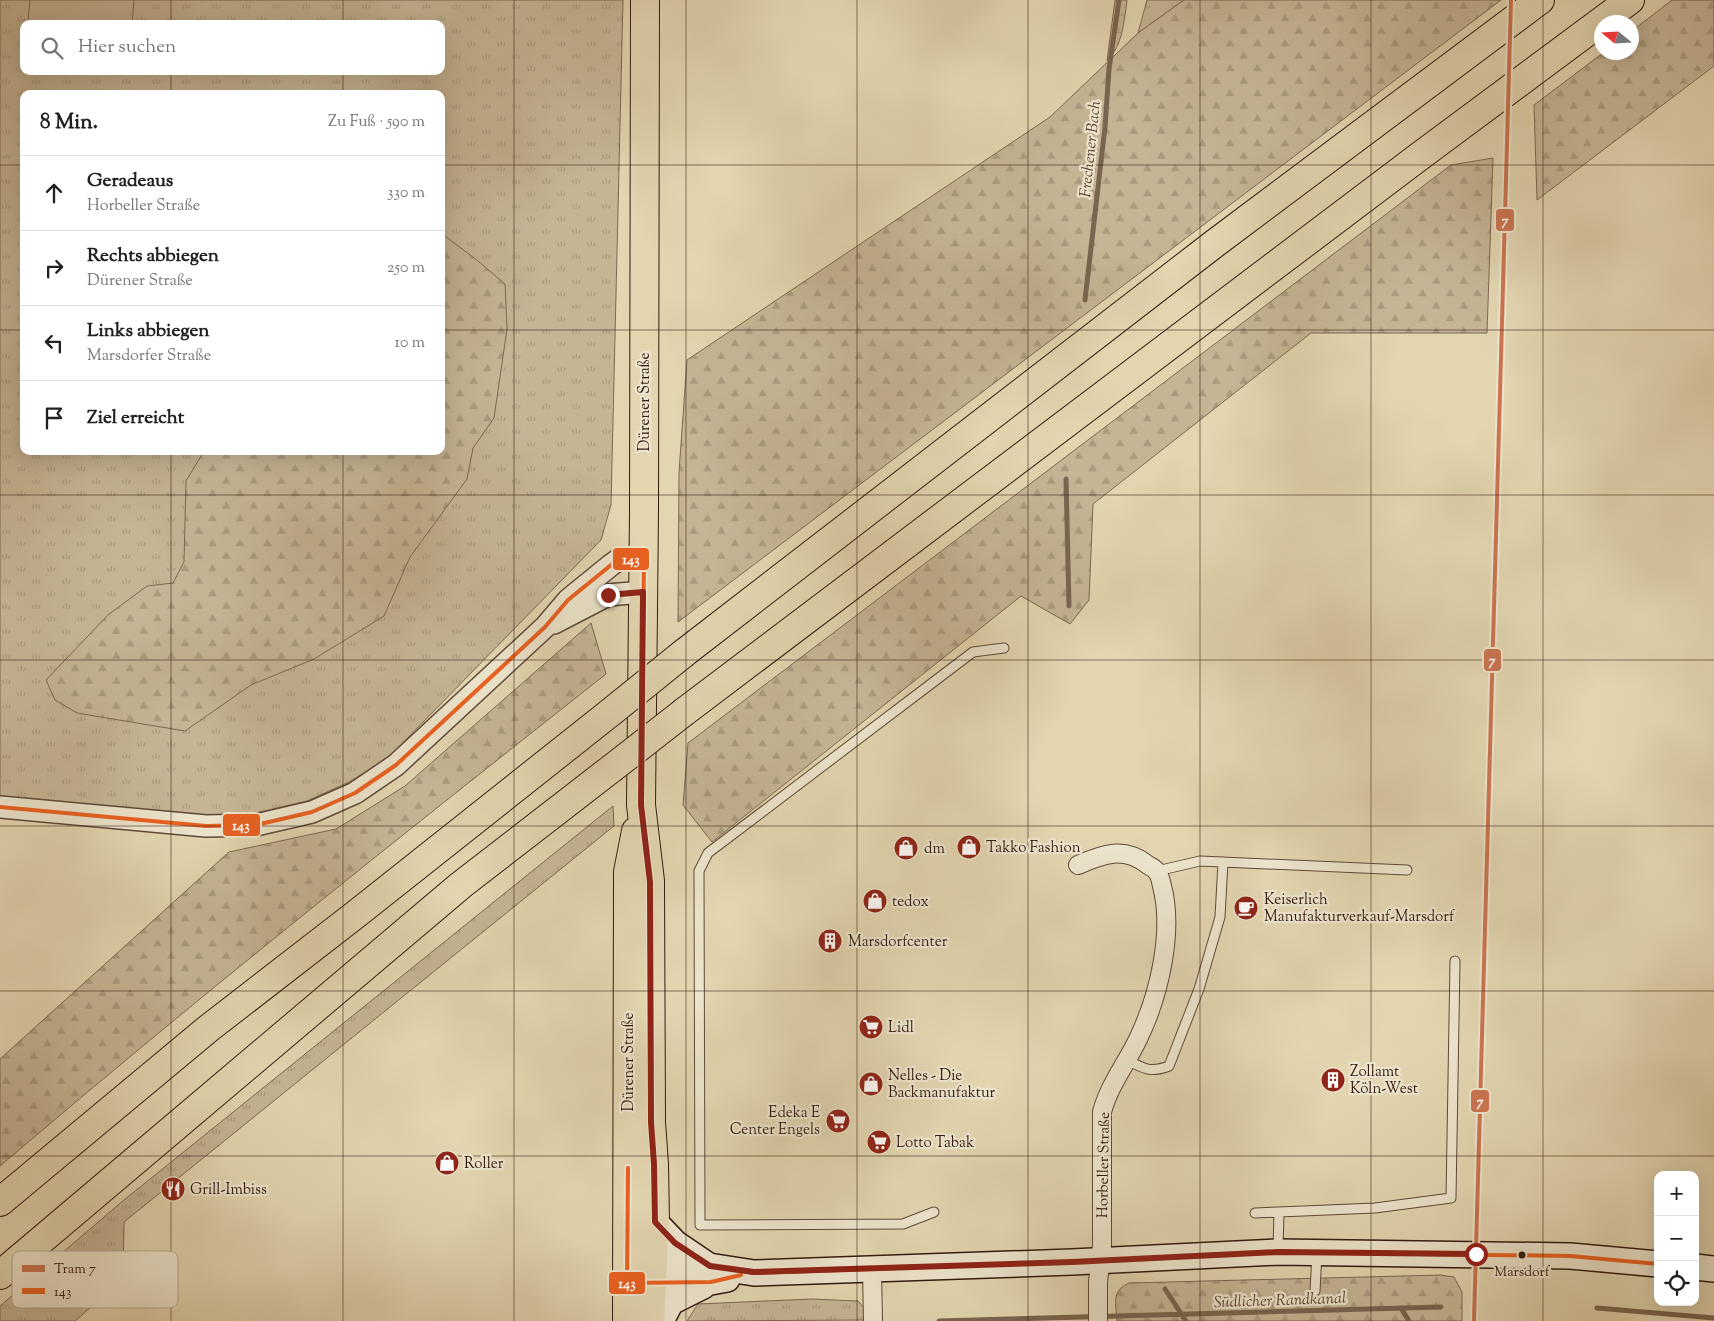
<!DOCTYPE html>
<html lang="de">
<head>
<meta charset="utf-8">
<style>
	:root { --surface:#fff; --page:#f6f6f6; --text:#202124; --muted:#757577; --line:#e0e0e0 }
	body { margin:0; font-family:"Sorts Mill Goudy",serif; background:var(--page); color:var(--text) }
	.controls { position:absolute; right:15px; bottom:15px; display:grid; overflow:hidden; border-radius:10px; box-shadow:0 5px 20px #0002 }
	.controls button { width:45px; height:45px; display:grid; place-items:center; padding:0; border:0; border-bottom:1px solid var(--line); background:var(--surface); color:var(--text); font:25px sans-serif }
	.compass { position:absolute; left:1594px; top:15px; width:45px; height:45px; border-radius:50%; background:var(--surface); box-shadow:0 5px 20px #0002; rotate:288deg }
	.stop { position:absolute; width:15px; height:15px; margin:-11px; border:4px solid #8f2418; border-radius:50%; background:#fff }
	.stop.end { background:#8f2418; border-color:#fff; box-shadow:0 1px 5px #0008 }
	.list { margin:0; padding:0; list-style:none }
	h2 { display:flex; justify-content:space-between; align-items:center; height:65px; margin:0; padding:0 20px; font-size:21px }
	h2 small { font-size:16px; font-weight:400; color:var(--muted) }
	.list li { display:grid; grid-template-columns:32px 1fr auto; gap:15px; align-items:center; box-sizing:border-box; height:75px; padding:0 20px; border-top:1px solid var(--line) }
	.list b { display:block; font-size:19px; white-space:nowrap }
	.list p { margin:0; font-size:16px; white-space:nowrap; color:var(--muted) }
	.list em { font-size:16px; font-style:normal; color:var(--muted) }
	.icon { flex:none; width:28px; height:28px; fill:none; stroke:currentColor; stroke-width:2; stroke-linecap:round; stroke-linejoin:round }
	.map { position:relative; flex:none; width:1714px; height:1321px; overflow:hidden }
	.search { position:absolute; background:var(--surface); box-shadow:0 5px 20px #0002; left:20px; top:20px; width:425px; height:55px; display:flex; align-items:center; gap:12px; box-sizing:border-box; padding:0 18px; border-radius:10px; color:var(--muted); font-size:19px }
	.panel { position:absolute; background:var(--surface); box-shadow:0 5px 20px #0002; left:20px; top:90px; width:425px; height:365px; border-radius:10px }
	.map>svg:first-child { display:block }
	.grass { fill:url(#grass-tufts); stroke:#7d6852; fill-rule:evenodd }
	.forest { fill:url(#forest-firs); stroke:#7d6852 }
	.wetland { fill:url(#wetland-marsh); stroke:#7d6852 }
	.pitch { fill:#c5b595; stroke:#7d6852 }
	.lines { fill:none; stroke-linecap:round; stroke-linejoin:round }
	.stream { stroke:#796550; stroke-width:5 }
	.service-casing { stroke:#604a38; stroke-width:11 }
	.minor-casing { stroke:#604a38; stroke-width:20 }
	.tertiary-casing { stroke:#604a38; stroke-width:24 }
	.secondary-casing { stroke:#351b10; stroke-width:28 }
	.primary-casing { stroke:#351b10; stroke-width:30 }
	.motorway-casing { stroke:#351b10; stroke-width:30 }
	.service { stroke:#ece4cc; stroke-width:9 }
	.minor { stroke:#ece4cc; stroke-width:18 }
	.tertiary { stroke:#ece4cc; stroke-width:21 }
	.secondary { stroke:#ece4cc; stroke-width:25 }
	.primary { stroke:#e2d5b0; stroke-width:28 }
	.motorway { stroke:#e2d5b0; stroke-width:28 }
	.motorway-bridge-casing { stroke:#351b10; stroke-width:30; stroke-linecap:butt }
	.motorway-bridge { stroke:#e2d5b0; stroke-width:28 }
	.bus-1-casing { stroke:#ece4cc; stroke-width:8 }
	.bus-1 { stroke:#e96121; stroke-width:4 }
	.tram-1-casing { stroke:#ece4cc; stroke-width:8 }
	.tram-1 { stroke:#cb7551; stroke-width:4 }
	.route { stroke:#8f2418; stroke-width:6 }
	.grid { fill:none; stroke:#351b10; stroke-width:1; stroke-opacity:0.55 }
	.bus-dot { fill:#351b10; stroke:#ece4cc; stroke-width:2 }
	.labels { text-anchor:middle; stroke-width:4.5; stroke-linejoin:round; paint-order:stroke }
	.bus-label { font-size:14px; fill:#351b10; stroke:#ece4cc }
	.street-label { font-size:15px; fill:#351b10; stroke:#ece4cc }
	.poi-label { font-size:15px; fill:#351b10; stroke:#ece4cc; text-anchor:start }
	.water-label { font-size:16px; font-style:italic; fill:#5d4635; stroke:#ece4cc }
	.key { fill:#ece4cc; stroke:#b5a894; stroke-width:1 }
	.key-label { font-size:14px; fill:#351b10 }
	.line-badge { stroke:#ece4cc; stroke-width:2 }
	.badge-label { font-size:14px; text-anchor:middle; font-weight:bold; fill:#fff }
</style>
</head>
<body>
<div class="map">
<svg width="1714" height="1321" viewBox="0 0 1714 1321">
	<defs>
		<pattern id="grass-tufts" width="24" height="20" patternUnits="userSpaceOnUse" patternTransform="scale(1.25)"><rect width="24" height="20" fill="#c5b595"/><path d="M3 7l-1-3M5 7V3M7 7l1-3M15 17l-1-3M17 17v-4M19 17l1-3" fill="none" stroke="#aa9b7f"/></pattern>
		<pattern id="forest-firs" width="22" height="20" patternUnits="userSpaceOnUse" patternTransform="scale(1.25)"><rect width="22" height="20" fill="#c5b595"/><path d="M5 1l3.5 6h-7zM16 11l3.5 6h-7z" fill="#aa9b7f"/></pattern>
		<pattern id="wetland-marsh" width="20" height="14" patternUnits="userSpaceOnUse" patternTransform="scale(1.25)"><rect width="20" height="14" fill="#c5b595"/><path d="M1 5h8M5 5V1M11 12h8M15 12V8" fill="none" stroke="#aa9b7f"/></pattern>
	</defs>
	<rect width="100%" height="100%" fill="#e2d5b0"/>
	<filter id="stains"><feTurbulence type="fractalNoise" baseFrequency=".004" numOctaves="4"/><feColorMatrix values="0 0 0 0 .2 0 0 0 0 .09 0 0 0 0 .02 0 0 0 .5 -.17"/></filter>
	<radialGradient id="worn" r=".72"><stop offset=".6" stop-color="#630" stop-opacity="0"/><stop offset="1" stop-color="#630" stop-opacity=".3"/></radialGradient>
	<path class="grass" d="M0,0H623L611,505L601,540L386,760L349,782L307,801L251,814L201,815L0,798ZM24,24H441V71H24ZM24,94H441V451H24Z
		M1147,0H1184L1138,33Z
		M613,806L614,826L124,1222L123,1279L75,1321H0V1306L124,1200Z
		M812,1299L858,1301L865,1309L866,1320L687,1321L698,1304Z"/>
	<path class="forest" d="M1184,0H1501L678,622L679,472L687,360L1050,117L1138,33Z
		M1672,0H1714V66L1537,200L1534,105L1603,53L1632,52V31Z
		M1493,158L1487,333H1311L1093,504L1089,600L1070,624L1021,596L712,842L683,805L688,743L1451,165Z
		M441,233L478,261L505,284L507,329L494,418L473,448L467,479L410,557L384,616L314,659L251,685L185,731L77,713L55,700L46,680L108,615L147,586L173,583L184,562L186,481L204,451H441Z
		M591,623L606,674C402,835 198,997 0,1166V1059L229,852L336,829L405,786Z
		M1441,1275L1454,1277L1462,1292V1321H1117C1116,1303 1111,1291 1129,1283Z"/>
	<path class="wetland" d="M1115,0H1127C1124,21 1123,45 1107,61Z"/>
	<path class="pitch" d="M30,0H134L132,24L28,22Z"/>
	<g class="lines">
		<path class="stream" d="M1085,300L1105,127L1109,69L1119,0
			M1066,479L1069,606
			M1165,1289L1186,1321
			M1401,1308L1409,1321
			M1597,1308L1714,1318
			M939,1321L1441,1307"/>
		<defs>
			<path id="service" d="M1157,871L1200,861L1407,870
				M1127,1060C1144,1069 1151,1073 1169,1066L1199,989L1220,917L1223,862
				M934,1212L903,1224L700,1225L699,871L708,853L973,652L1004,648
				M1255,1213L1279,1212
				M1278,1249L1279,1212L1375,1208L1451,1198L1455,961
				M1315,1291L1317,1253"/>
			<path id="minor" d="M1078,865C1103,854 1124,846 1148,865C1151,867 1156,869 1157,872C1160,875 1161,882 1162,886C1174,932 1159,995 1139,1037C1127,1063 1109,1085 1102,1112V1245L1098,1282V1321
				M872,1269L873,1321"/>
			<path id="tertiary" d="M554,623L608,595L643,592
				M0,807L206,826L256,825L312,812L355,793L396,765L545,627L568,600L611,565L618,560L644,559"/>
			<path id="secondary" d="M655,1222L675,1243L709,1266
				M634,1262L709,1266L754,1273L1072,1262L1278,1252L1570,1256L1658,1264
				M1695,1267L1714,1269
				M632,1283L711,1282L727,1279
				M661,1321L671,1302L703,1286"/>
			<path id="primary" d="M645,0L644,511L641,805L650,881L651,1122L654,1164L655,1222L650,1321
				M627,1321L628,872L636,831"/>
			<path id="motorway" d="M684,653L1214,244L1540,0
				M684,712L1420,156L1630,0
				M0,1202L209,1028L355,915L611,712
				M0,1275L461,885L611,769"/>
		</defs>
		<use href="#service" class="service-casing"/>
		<use href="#minor" class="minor-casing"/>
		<use href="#tertiary" class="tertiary-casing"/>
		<use href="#secondary" class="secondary-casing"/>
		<use href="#primary" class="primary-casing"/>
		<use href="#motorway" class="motorway-casing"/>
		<use href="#service" class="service"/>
		<use href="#minor" class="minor"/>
		<use href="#tertiary" class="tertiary"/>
		<use href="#secondary" class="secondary"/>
		<use href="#primary" class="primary"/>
		<use href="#motorway" class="motorway"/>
		<defs>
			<path id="motorway-bridge" d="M611,712L684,653
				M611,769L684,712"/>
		</defs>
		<use href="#motorway-bridge" class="motorway-bridge-casing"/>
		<use href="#motorway-bridge" class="motorway-bridge"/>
		<defs>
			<path id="bus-1" d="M0,807L206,826L256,825L312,812L355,793L396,765L545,627L568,600L611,565L618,560L644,559L641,805L650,881L651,1122L654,1164L655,1222L675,1243L709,1266L754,1273L1072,1262L1278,1252L1570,1256L1658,1264
				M628,1168L627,1283L711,1282L741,1275"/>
		</defs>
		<use href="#bus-1" class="bus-1-casing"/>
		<use href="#bus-1" class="bus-1"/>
		<defs>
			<path id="tram-1" d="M1474,1321L1511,0"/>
		</defs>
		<use href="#tram-1" class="tram-1-casing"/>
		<use href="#tram-1" class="tram-1"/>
	</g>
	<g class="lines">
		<path class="route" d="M608,595L643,592L641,805L650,882L651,1122L654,1164L655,1222L675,1243L710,1266L754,1272L1072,1262L1278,1252L1476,1254"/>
	</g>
	<path class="grid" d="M171,0V24M343,0V24M514,0V1321M686,0V1321M857,0V1321M1028,0V1321M1200,0V1321M1371,0V1321M1543,0V1321M171,71V94M343,71V94M0,165H24M441,165H1714M0,330H24M441,330H1714M171,451V1321M343,451V1321M0,495H1714M0,660H1714M0,826H1714M0,991H1714M0,1156H1714"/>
	<defs>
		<symbol id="shop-disc" viewBox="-11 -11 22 22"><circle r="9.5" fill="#8f2418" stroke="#ece4cc"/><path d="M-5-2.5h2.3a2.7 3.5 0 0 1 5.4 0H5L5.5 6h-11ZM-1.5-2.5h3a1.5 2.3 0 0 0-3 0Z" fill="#fff"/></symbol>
		<symbol id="cafe-disc" viewBox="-11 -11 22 22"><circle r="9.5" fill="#8f2418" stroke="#ece4cc"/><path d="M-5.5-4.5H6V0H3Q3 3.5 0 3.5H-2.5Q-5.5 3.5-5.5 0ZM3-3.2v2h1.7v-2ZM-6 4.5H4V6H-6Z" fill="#fff"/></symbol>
		<symbol id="building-disc" viewBox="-11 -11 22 22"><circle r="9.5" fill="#8f2418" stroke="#ece4cc"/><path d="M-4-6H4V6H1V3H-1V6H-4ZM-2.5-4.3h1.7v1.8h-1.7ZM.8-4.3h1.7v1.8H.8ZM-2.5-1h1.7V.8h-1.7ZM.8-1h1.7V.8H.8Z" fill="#fff"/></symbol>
		<symbol id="supermarket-disc" viewBox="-11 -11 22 22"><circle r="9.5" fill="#8f2418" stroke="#ece4cc"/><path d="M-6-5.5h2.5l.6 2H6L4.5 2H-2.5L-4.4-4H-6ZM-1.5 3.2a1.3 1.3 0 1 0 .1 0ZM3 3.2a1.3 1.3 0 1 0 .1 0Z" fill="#fff"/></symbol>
		<symbol id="restaurant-disc" viewBox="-11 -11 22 22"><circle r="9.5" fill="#8f2418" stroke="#ece4cc"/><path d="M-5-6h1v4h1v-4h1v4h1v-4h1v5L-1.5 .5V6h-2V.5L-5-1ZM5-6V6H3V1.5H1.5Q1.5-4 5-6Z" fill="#fff"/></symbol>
	</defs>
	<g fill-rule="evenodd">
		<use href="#shop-disc" x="955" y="833" width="28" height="28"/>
		<use href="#shop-disc" x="892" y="834" width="28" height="28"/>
		<use href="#shop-disc" x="861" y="887" width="28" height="28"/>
		<use href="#cafe-disc" x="1232" y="894" width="28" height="28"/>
		<use href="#building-disc" x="816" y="927" width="28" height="28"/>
		<use href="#supermarket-disc" x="857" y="1013" width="28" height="28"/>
		<use href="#building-disc" x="1319" y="1066" width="28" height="28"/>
		<use href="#shop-disc" x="857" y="1070" width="28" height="28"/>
		<use href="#supermarket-disc" x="824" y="1107" width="28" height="28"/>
		<use href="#supermarket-disc" x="865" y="1128" width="28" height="28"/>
		<use href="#shop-disc" x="433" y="1149" width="28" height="28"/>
		<use href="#restaurant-disc" x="159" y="1175" width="28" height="28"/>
	</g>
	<circle class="bus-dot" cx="1522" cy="1255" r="4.5"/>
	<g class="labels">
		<g class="bus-label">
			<text x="1522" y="1276">Marsdorf</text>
		</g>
		<g class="street-label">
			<text transform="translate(644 402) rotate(-90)" y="5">Dürener Straße</text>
			<text transform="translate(628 1062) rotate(-90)" y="5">Dürener Straße</text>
			<text transform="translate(1103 1165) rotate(-89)" y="5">Horbeller Straße</text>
		</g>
		<g class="poi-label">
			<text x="986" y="852">Takko Fashion</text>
			<text x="924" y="853">dm</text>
			<text x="1264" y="904">Keiserlich<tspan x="1264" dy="17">Manufakturverkauf-Marsdorf</tspan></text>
			<text x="892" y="906">tedox</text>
			<text x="848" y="946">Marsdorfcenter</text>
			<text x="888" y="1032">Lidl</text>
			<text x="1350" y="1076">Zollamt<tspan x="1350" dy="17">Köln-West</tspan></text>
			<text x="888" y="1080">Nelles - Die<tspan x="888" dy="17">Backmanufaktur</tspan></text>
			<text x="820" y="1117" text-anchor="end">Edeka E<tspan x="820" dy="17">Center Engels</tspan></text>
			<text x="896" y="1147">Lotto Tabak</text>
			<text x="464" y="1168">Roller</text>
			<text x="190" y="1194">Grill-Imbiss</text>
		</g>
		<g class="water-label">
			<text transform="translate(1089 149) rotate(-84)" y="6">Frechener Bach</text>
			<text transform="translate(1280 1299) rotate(-2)" y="6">Südlicher Randkanal</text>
		</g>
	</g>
	<rect x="12" y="1251" width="166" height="57" rx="8" class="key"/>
	<rect x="22" y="1265" width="23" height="7" fill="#cb7551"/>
	<rect x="22" y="1288" width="23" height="6" fill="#e96121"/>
	<g class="key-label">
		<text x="54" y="1273">Tram 7</text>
		<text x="54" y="1296">143</text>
	</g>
	<g class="line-badge">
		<rect x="1495" y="208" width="20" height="24" rx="5" fill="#cb7551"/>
		<rect x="612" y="547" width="38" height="24" rx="5" fill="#e96121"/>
		<rect x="1483" y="648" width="19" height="24" rx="5" fill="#cb7551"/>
		<rect x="222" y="813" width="39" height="24" rx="5" fill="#e96121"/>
		<rect x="1470" y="1089" width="20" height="24" rx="5" fill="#cb7551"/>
		<rect x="608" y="1271" width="38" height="24" rx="5" fill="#e96121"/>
	</g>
	<g class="badge-label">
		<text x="1505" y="225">7</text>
		<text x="631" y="564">143</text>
		<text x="1492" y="665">7</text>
		<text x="241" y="830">143</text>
		<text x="1480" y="1106">7</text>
		<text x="627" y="1288">143</text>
	</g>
	<rect width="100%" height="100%" filter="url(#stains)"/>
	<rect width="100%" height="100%" fill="url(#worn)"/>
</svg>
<div class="controls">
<button>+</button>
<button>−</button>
<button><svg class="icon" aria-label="locate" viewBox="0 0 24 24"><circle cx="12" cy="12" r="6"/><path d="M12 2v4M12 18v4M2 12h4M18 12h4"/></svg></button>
</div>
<svg class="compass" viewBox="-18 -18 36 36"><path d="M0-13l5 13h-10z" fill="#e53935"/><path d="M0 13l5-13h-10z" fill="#757577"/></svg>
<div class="stop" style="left:1476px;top:1254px"></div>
<div class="stop end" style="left:608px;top:595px"></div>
<div class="search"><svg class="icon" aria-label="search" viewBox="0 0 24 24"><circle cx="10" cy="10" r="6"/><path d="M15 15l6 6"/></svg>Hier suchen</div>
<section class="panel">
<h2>8 Min.<small>Zu Fuß · 590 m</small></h2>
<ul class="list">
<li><svg class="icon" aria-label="ahead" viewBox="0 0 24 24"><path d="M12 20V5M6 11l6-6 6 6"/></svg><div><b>Geradeaus</b><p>Horbeller Straße</p></div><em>330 m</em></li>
<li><svg class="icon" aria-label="right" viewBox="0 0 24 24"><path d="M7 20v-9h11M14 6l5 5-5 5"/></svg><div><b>Rechts abbiegen</b><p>Dürener Straße</p></div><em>250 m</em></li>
<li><svg class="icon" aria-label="left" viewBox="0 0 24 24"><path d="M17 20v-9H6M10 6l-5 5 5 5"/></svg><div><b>Links abbiegen</b><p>Marsdorfer Straße</p></div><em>10 m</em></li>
<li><svg class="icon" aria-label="arrive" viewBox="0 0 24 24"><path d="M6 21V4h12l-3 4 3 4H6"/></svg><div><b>Ziel erreicht</b></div></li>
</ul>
</section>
</div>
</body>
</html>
